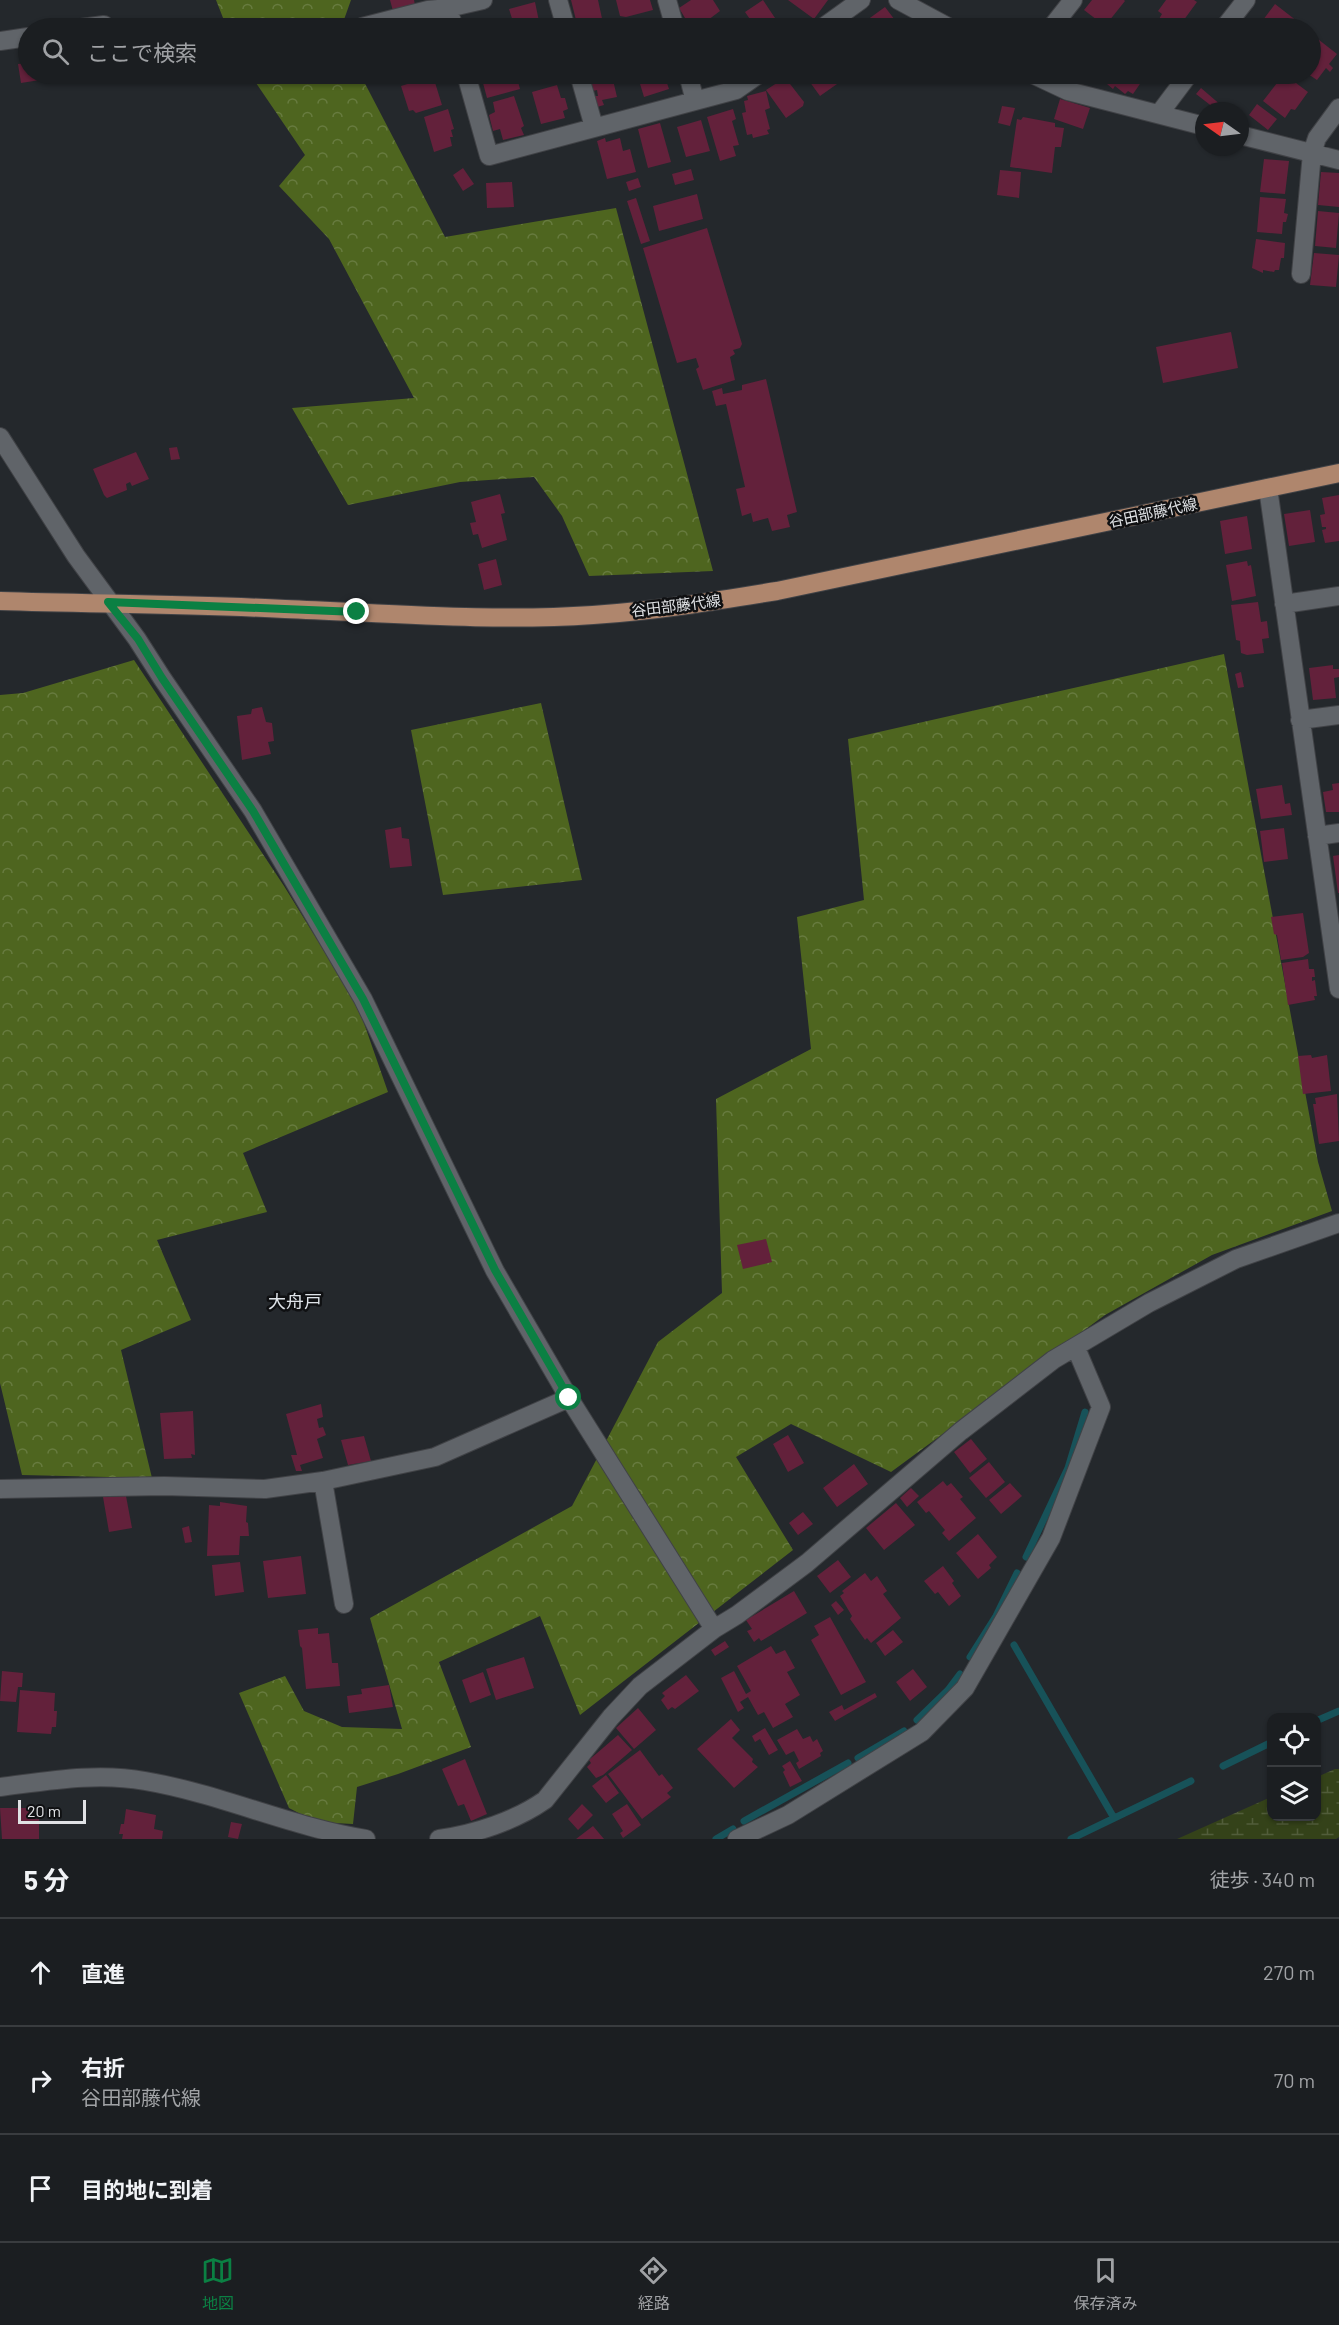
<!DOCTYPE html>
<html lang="ja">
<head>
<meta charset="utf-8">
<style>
	:root { --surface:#1b1e21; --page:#282b2e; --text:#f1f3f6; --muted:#a0a2a5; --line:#393c3f; --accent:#0b8043 }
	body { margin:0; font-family:Barlow,"Noto Sans JP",sans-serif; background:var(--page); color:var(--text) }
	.controls { position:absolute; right:18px; bottom:18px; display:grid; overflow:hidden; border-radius:12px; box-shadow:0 2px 4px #0004 }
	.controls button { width:54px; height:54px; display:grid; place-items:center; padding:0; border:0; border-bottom:2px solid var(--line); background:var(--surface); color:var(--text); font:30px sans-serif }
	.compass { position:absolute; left:1195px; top:102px; width:54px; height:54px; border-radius:50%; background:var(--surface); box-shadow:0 2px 4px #0004; rotate:284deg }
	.scale { position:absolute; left:18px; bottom:15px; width:68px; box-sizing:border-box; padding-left:6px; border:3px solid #e0e2e5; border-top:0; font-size:16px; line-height:21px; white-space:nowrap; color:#e0e2e5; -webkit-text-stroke:4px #0f1012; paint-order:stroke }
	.stop { position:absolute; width:18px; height:18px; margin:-14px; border:4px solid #0b8043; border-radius:50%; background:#fff }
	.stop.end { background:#0b8043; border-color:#fff; box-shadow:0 2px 6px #0008 }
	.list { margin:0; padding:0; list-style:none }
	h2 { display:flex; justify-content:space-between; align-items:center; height:78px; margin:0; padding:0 24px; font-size:26px }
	h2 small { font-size:20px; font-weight:400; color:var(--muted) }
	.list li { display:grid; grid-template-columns:39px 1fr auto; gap:18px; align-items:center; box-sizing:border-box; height:108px; padding:0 24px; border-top:2px solid var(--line) }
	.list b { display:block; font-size:22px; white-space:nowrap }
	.list p { margin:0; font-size:20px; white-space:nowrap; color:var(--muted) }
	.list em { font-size:20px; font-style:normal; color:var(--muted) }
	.icon { flex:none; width:33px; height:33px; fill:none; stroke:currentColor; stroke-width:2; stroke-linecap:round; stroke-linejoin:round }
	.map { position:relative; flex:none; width:1339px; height:1839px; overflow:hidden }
	.search { position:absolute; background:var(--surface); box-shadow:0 2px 4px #0004; left:18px; right:18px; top:18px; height:66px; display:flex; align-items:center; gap:15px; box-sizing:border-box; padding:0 21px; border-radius:33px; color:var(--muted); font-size:22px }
	.sheet { height:402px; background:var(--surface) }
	nav { display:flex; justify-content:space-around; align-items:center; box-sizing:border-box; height:84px; border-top:2px solid var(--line); background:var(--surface); font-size:16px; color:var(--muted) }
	nav a { display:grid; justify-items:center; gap:3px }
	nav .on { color:var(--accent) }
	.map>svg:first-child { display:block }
	.forest { fill:url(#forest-crowns) }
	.wetland { fill:url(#wetland-marsh) }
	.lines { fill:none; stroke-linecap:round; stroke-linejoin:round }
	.stream { stroke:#175259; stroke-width:7 }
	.building { fill:#63213b }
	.minor-casing { stroke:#404246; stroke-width:20 }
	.major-casing { stroke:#404246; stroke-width:20 }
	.minor { stroke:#606469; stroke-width:18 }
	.major { stroke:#af866d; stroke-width:18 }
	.route { stroke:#0b8043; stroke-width:8 }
	.labels { text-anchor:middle; stroke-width:5; stroke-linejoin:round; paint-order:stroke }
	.street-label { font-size:15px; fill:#e0e2e5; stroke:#0f1012 }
	.quarter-label { font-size:18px; fill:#dee3e8; stroke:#0f1012 }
</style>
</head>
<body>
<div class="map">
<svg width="1339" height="1839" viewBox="0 0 1339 1839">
	<defs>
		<pattern id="forest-crowns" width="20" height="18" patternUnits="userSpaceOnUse" patternTransform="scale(1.5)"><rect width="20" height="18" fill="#4e651f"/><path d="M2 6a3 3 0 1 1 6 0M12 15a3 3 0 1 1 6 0" fill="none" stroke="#677b3f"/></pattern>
		<pattern id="wetland-marsh" width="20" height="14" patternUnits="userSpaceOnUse" patternTransform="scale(1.5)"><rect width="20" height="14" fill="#344219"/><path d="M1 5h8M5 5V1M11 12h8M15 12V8" fill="none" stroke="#515d3a"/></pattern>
	</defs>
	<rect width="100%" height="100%" fill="#24282c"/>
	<path class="forest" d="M216,0H351L341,28H227Z
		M250,74H360L445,237L616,208L713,571L589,576L562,516L534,477L460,482L348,505L292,408L414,398L329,239L279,186L305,155Z
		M1224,654L1318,1162L1332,1211L1212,1255L1105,1315L891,1472L791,1424L736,1457L793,1550L580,1715L540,1616L439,1662L471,1747L398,1774L357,1787L353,1824L316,1822L289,1808L239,1693L285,1676L304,1711L342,1727L402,1729L370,1618L572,1506L658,1342L722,1293L716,1099L811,1049L797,917L864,900L848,739Z
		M134,660L284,886L358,1006L388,1092L243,1153L267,1212L157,1240L191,1320L121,1350L152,1478L22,1475L0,1383V695L23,693Z
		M541,703L582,880L443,895L411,730Z"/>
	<path class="wetland" d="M1335,1769H1339V1837L1336,1839H1177L1271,1797L1272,1816H1316L1317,1777Z"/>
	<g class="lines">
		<path class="stream" d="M1026,1557L1068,1468L1085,1412
			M1014,1645L1114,1818
			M970,1657L996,1616L1017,1573
			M917,1720L948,1690L960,1674
			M1316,1721L1339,1711
			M858,1758L904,1731
			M1223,1766L1272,1742
			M744,1821L848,1763
			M716,1839L733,1829
			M1071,1839L1191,1781"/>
	</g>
	<path class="building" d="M390,0H414L415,5L393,11Z
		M571,0H598L603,23L578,28Z
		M616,0H650L653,10L626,17L620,16Z
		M691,0H713L720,11L704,23L702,20L691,28L679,8Z
		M763,0L775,18L761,28H756L745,12Z
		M788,0H828L814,19Z
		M1092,0H1124L1125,1L1105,26L1084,10Z
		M1166,0H1194L1197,2L1178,28L1174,25L1171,28L1159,19L1162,14L1158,11Z
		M535,2L540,26L532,28H515L509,9Z
		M1275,4L1306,28H1257Z
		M885,7L901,28H867L863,23Z
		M643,18L646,28H623L621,23Z
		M1314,36L1337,54L1329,64L1333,68L1330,72L1326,68L1317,80L1308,74H1310V40Z
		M28,63V74H39L40,80L21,83L18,64Z
		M43,74H78V75L44,81Z
		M498,74H516L520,89L487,98L483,83L500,79Z
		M592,74L604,75L629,74V76L613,80L617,97L602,100L604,105L597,107L594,96H598L597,90L593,91L591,83L594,82Z
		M637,74H664L669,89L644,97Z
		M703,74H728L707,83Z
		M804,74H845L847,77L820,96Z
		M1103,74H1141L1144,78L1133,94L1128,91L1125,94L1115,86L1113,89L1107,84L1109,81L1101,76Z
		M1284,74L1308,92L1295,110L1291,109L1285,118L1263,101Z
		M433,76L442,105L416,113L413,110L409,111L401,86Z
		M783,79L787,80L804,102L803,106L786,118L766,90Z
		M557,85L561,98H565L568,109L563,111L565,118L541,124L532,92Z
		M1201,88L1222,106L1218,111L1196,94Z
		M766,91L770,108L765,110L770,129L767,130L769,134L753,138L752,134L747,135L742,113L746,112L744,101L748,100L747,96Z
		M514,96L524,126L521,128L524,135L503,140L500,129L493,131L489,115L495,112L493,102Z
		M1060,99L1090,108L1083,129L1054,119Z
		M1257,104L1277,119L1268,130L1249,115Z
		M1002,106L1015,108L1010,126L998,123Z
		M448,109L454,129L451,130L453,137H450L452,146L434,152L424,117Z
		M733,109L736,119L732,121L739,145L733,146L736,156L720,161L707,117Z
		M1023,117L1055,123V127L1064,128L1061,147H1055L1052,173L1010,167L1017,119L1021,120Z
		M701,120L710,151L686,157L677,127Z
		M660,123L671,162L648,168L638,129Z
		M605,138L606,142L620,138L623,151L630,149L636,172L607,179L597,141Z
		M1264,159L1289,161L1285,194L1260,192Z
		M463,168L474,184L463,191L453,175Z
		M691,169L694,180L675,185L672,174Z
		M1000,170L1021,172L1019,198L997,195Z
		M1321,172L1339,173V207L1318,205Z
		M638,178L641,187L629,191L626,182Z
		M512,182L514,207L487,208L486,183Z
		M697,194L703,219L659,231L653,206Z
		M1260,197L1286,199L1284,213L1288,214L1286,222H1283L1282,234L1257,232Z
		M636,198L650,241L641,244L627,201Z
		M1318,211L1339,213L1336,248L1315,246Z
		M707,228L742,344L740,348L733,350L735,354L730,357L735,380L703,390L696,369L699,367L696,358L677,363L643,248Z
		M1256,239L1285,243L1284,258H1281L1279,270H1275L1274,272L1263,270V273L1252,268Z
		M1314,253L1339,255L1336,287L1310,285Z
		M1231,332L1238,368L1163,383L1156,347Z
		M766,379L797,512L787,515L790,527L772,531L768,518L753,522L751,513L742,516L736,489L745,487L726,404L716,406L712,391L722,388L723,394L742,390V385Z
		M177,447L180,459L171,460L169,448Z
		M136,452L149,479L132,486L130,482L126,484L127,490L107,498L104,495L93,469Z
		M500,494L505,513L501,514L507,540L482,548L478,534L473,535L470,523L476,522L471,502Z
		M1339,495V541L1325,543L1322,530L1326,529V527H1322L1320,515L1325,514L1322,498Z
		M1310,510L1315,542L1289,546L1284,514Z
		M1247,516L1252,549L1225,554L1220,521Z
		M496,559L502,585L484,590L478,564Z
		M1247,561L1248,566L1251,565L1256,596L1232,601L1226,565Z
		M1258,602L1261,622L1267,621L1269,638L1262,639L1264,653L1247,655L1241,653L1240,641L1236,640L1231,605Z
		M1333,665V669H1339V677L1334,678L1336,698L1313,700L1309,668Z
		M1241,672L1244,687L1238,688L1235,674Z
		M262,707L266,722L272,723L274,741L268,742L271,754L242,760L237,716L251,714L252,709Z
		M1339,783V812H1326L1323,792L1333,790L1332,784Z
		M1282,785L1285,804L1290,803L1292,815L1261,819L1256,789Z
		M401,827L402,838L409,839L412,866L390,868L385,830Z
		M1284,828L1288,859L1264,862L1260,831Z
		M1339,855V893H1338L1333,856Z
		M1303,913L1309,953L1303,957L1281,960L1277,935L1274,934L1271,917Z
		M1308,959L1309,969H1314L1315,977H1312V981L1315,980L1317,996H1314L1315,1000L1288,1005L1282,963Z
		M1311,1055L1312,1058L1327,1055L1331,1091L1303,1094L1298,1056Z
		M1337,1094L1339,1141L1319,1144L1313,1104H1316L1315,1098Z
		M766,1239L772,1262L743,1269L737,1245Z
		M321,1404L323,1417L317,1419L319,1428L323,1427L326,1435L317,1439L323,1458L300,1465L302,1471H296L291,1455H297L286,1414Z
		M193,1411L195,1455L191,1454L192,1458L164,1459L160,1413Z
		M788,1435L804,1463L788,1472L773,1444Z
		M364,1436L371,1461L348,1465L341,1440Z
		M971,1439L987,1459L970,1473L954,1452Z
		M989,1462L1005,1482L986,1498L969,1478Z
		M854,1464L868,1484L837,1507L823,1488Z
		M943,1481L947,1486L951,1483L963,1497L960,1499L976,1518L949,1541L942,1533L945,1530L929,1511L926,1513L917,1502Z
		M1010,1483L1022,1496L1001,1514L989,1500Z
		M911,1488L919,1496L907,1507L900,1498Z
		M126,1496L132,1528L109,1532L103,1497Z
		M220,1502L247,1506L246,1522L248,1523L249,1536H240L239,1555L207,1556L209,1505L220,1506Z
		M896,1503L915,1525L884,1550L866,1528Z
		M803,1512L813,1524L798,1535L789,1523Z
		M189,1526L192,1542L185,1543L182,1528Z
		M978,1534L997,1557L989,1565L991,1568L978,1579L956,1553Z
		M301,1556L306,1594L268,1598L263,1561Z
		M838,1560L851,1577L830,1593L817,1576Z
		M240,1562L244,1592L215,1596L212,1565Z
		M943,1566L954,1581L952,1583L961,1596L949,1606L938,1592L935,1594L924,1581Z
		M865,1573L871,1581L877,1576L887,1591L883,1594L901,1618L871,1643L867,1638L865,1640L850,1619L852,1616L840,1596L844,1593L842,1591Z
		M794,1591L807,1613L761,1641L759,1638L754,1642L747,1631L752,1629L746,1620Z
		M836,1601L844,1610L838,1615L831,1605Z
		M830,1617L866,1682L841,1695L811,1640L819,1635L814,1626Z
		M318,1628V1634L329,1633L332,1663H338L340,1686L306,1689L302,1648L300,1646L298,1630Z
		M893,1630L903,1642L885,1656L876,1643Z
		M725,1641L729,1647L715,1656L711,1650Z
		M771,1646L776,1654L785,1650L795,1668L787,1672L800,1695L785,1704L793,1717L773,1728L764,1712L758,1715L748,1697L740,1702L744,1708L738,1712L721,1678L734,1671L746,1694L751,1691L737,1666Z
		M524,1657L534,1688L496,1700L486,1669Z
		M913,1669L927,1687L910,1701L896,1682Z
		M2,1671L23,1673L22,1687H18L16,1702L0,1701Z
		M483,1672L491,1695L470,1703L462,1680Z
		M686,1675L699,1691L675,1709L672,1707L668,1710L661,1700L665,1696L662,1693Z
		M389,1685L393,1707L349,1713L347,1696L362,1694L361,1689Z
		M20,1690L55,1693L54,1711H57L56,1727H52L51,1734L17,1732Z
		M875,1693L877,1697L835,1721L829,1712L842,1705L844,1710Z
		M638,1708L656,1730L634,1749L616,1728Z
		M731,1719L740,1730L732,1738L753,1759L752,1762L758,1767L734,1788L697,1749Z
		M765,1728L778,1750L769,1755L760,1739L755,1742L752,1736Z
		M797,1729L803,1739L810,1736L813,1742L817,1739L823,1751L820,1753L821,1756L799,1769L796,1763L799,1761L794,1751L786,1755L777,1740Z
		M618,1735L632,1750L603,1775L596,1778L587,1767L591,1763L589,1760Z
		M640,1750L659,1776L662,1774L673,1788L667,1793L671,1797L642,1819L608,1774Z
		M465,1759L487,1814L471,1821L464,1804L458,1806L442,1769Z
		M790,1761L802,1781L790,1787L783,1772L785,1770L782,1766Z
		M606,1775L619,1793L606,1803L592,1786Z
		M582,1804L593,1815L578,1830L568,1819Z
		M627,1804L641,1825L623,1838L620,1833L623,1831L612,1814Z
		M0,1808H31V1819H39V1839H2Z
		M126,1809L156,1815L154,1829L163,1831L162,1839H122L123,1834H119L121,1824H124Z
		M231,1822L242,1824L238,1839L228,1837Z
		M593,1826L604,1839H576Z"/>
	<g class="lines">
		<defs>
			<path id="minor" d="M558,0L566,28
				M667,0L675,28
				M898,0L950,28
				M362,27L428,10L448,8
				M81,28L104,25
				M454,28L448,8L483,0
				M822,28L861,0
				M1051,28L1073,0
				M1224,28L1246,0
				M0,41L28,37
				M466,74L489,156L736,90L759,74
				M579,74L594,127
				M688,74L695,101
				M1032,74L1068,91L1204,126
				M1159,114L1189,74
				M1240,135L1339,160
				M1301,274L1312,153L1317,138L1339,108
				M0,437L76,556L137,639L162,678L253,811L363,999L495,1271L569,1398L714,1629
				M1268,488L1339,989
				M1284,604L1339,596
				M1300,720L1339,715
				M1317,836L1339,833
				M323,1481L344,1604
				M0,1489L164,1486L265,1489L323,1481L435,1457L569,1398
				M0,1787C48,1781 97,1772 145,1781C221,1794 291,1827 366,1839
				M439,1839C475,1834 515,1821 545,1800L611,1717L640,1686L714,1629L737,1615L807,1563L961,1431L1053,1360L1149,1303L1236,1259L1339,1223
				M737,1839L788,1815L922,1732L965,1688L1051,1538L1101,1407L1076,1348"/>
			<path id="major" d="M0,601C95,604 190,604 285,609C387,613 491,622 593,615C655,611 716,601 777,591L1339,473"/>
		</defs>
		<use href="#minor" class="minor-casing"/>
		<use href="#major" class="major-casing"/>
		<use href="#minor" class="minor"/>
		<use href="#major" class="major"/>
	</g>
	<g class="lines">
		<path class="route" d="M357,612L108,602L138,639L162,678L253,811L363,999L495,1270L569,1398"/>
	</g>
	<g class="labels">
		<g class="street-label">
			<text transform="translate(1153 513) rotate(-12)" y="5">谷田部藤代線</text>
			<text transform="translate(676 606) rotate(-7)" y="5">谷田部藤代線</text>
		</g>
		<g class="quarter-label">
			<text x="295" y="1308">大舟戸</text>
		</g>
	</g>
</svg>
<div class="controls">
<button><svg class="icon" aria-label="locate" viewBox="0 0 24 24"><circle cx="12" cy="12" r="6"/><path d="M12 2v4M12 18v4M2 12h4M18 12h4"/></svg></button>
<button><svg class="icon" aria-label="layers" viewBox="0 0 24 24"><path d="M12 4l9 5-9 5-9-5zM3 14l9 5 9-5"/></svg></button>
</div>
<svg class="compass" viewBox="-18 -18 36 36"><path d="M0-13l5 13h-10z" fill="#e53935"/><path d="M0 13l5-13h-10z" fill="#a0a2a5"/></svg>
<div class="scale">20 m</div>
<div class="stop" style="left:569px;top:1398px"></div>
<div class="stop end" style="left:357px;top:612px"></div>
<div class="search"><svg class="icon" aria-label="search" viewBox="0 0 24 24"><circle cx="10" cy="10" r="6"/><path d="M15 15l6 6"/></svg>ここで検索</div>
</div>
<section class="sheet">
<h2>5 分<small>徒歩 · 340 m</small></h2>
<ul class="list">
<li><svg class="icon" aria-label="ahead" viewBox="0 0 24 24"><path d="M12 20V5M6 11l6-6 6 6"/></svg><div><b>直進</b></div><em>270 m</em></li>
<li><svg class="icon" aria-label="right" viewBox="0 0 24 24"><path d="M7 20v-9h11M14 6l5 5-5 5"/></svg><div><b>右折</b><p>谷田部藤代線</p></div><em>70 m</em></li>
<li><svg class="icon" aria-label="arrive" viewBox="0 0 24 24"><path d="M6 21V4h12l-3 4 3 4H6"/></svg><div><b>目的地に到着</b></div></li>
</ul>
</section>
<nav>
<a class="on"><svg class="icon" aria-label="map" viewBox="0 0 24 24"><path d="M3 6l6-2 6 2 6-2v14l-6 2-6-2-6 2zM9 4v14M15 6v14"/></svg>地図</a>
<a><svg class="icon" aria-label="directions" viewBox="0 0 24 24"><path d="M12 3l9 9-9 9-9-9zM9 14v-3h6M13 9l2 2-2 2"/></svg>経路</a>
<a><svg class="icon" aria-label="saved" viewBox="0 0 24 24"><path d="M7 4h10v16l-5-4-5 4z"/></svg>保存済み</a>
</nav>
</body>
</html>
